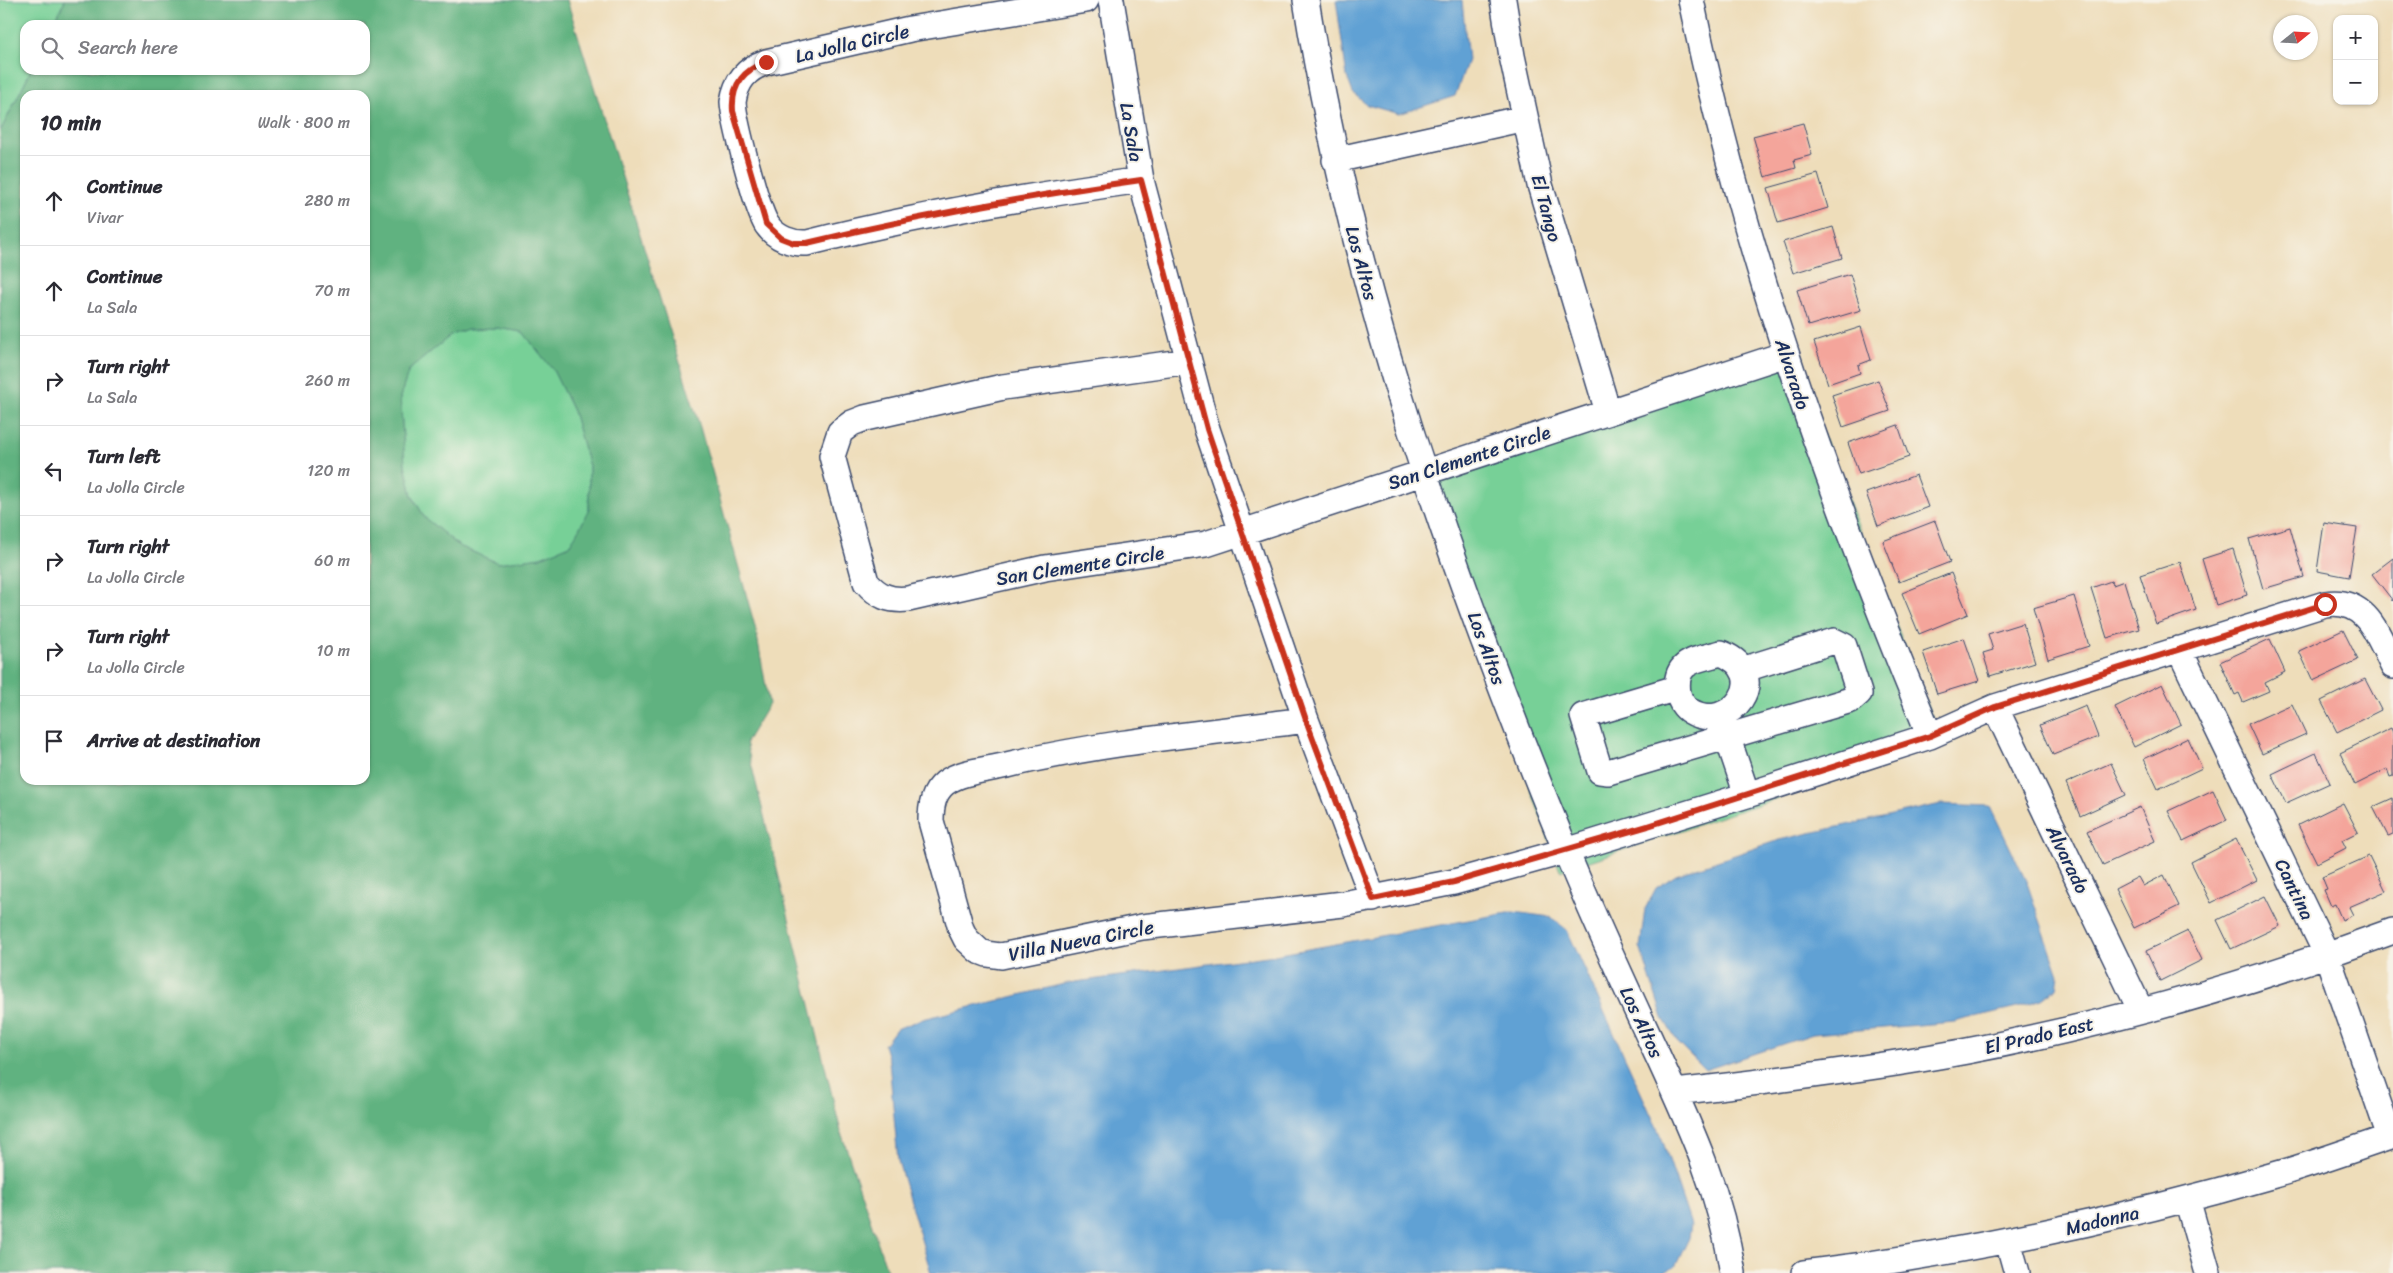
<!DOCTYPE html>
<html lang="en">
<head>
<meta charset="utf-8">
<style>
	:root { --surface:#fff; --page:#f2f2f3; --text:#2b2b33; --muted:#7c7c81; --line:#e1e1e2 }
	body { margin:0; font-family:Sriracha,sans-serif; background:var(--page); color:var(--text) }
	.controls { position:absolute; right:15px; top:15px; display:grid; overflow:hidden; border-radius:10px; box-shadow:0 1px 4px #0004 }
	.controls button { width:45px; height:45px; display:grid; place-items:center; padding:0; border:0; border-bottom:1px solid var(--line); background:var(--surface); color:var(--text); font:25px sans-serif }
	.compass { position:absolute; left:2273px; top:15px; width:45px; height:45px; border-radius:50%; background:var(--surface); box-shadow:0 1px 4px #0004; rotate:72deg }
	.stop { position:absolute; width:15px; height:15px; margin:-11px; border:4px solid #c8321e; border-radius:50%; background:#fff }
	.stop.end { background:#c8321e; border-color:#fff; box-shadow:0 1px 5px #0008 }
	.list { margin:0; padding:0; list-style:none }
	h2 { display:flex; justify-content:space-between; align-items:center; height:65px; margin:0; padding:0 20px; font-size:21px }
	h2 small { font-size:16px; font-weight:400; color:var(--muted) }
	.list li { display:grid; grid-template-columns:32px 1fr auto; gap:15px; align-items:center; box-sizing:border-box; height:90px; padding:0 20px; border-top:1px solid var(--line) }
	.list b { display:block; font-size:19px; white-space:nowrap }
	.list p { margin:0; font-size:16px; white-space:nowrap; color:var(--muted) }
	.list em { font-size:16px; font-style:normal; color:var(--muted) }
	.icon { flex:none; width:28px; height:28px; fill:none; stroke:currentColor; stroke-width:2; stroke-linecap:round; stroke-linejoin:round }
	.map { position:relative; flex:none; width:2393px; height:1273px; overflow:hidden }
	.search { position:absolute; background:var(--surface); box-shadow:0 1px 4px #0004; left:20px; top:20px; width:350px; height:55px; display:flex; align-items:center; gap:12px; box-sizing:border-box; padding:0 18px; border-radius:15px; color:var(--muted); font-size:19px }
	.panel { position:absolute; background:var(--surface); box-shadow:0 1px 4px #0004; left:20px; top:90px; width:350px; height:695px; border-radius:15px }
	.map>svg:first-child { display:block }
	.green { fill:#77d097; stroke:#49807a }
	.forest { fill:#61b280; stroke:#3e706f; fill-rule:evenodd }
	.water { fill:#61a1d4; stroke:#3e6899 }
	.building { fill:#f4a59b }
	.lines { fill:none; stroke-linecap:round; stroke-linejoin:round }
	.minor-casing { stroke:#3b496c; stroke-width:28 }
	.minor { stroke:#fff; stroke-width:25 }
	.route { stroke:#c8321e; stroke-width:6 }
	.labels { text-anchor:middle; stroke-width:4; stroke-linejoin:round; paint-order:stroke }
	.street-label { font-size:19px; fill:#1b2f5e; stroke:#f7f3e8 }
</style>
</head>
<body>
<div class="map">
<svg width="2393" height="1273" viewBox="0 0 2393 1273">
	<rect width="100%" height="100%" fill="#f7f3e8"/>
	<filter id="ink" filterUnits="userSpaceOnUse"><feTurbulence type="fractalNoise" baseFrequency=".02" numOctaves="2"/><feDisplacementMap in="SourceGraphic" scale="10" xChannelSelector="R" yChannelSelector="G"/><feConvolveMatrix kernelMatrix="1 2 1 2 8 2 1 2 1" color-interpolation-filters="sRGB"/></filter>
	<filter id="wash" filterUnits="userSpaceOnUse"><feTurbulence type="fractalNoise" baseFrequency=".0096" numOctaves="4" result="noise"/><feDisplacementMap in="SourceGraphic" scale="20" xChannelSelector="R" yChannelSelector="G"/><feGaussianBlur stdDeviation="1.12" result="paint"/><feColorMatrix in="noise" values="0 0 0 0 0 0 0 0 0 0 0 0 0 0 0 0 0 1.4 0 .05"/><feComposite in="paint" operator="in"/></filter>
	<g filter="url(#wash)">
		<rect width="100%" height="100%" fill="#eeddba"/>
		<path class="green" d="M0,0H65L53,25H25V70H31L0,132Z
			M497,328L523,332L553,370L573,411L589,466V511L570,545L541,557L498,563L459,546L425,518L412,495L405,465L400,397L409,370L451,335L467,329Z
			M1789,347L1942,743L1560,871L1420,478Z"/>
		<path class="forest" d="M65,0H567L700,427L756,630L769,704L746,742L841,1132L888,1273H0V132L31,70H365V25H53ZM25,95H365V780H25ZM497,328L523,332L553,370L573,411L589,466V511L570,545L541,557L498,563L459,546L425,518L412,496L405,465L400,397L409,370L451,335L467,329Z"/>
		<path class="water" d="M1336,0H1462L1468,60L1455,96L1399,114L1367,105L1353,93L1347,77Z
			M1941,804L1990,806L2027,883L2059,975L2057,988L2042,999L2021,1006L1954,1022L1813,1034L1705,1070L1678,1043L1663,1018L1640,947L1645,909L1656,888L1676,875L1779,840Z
			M1513,912L1551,917L1567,930L1662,1139L1691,1225L1689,1238L1675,1267L1662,1273H931L898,1161L889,1061L884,1045L896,1029L923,1019L1068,983L1275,955Z"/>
		<g id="blocks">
			<path class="building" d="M1803,123L1812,155L1794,160L1796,168L1765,177L1753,136Z
				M1818,174L1828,208L1778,223L1768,188Z
				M1833,227L1842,258L1793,273L1783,242Z
				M1850,274L1861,310L1808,326L1797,290Z
				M1861,327L1871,360L1858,365L1860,373L1828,384L1814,342Z
				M1878,380L1890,411L1843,427L1832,395Z
				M1898,425L1909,457L1859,474L1848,443Z
				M1916,475L1928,507L1878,526L1866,493Z
				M1935,521L1950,562L1899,582L1883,541Z
				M2324,523L2357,528L2349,577L2317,571Z
				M2290,527L2304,577L2263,589L2249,539Z
				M2233,549L2247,595L2216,605L2202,559Z
				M2393,558V601L2372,574Z
				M2180,562L2196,610L2156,624L2140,575Z
				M1951,573L1968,614L1919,634L1902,593Z
				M2111,581L2113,585L2124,581L2139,629L2107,638L2091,588Z
				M2074,596L2089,646L2048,659L2033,608Z
				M2023,623L2035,662L1990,676L1983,653L1993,650L1988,634Z
				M2343,630L2358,660L2313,681L2299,651Z
				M1964,638L1979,681L1937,694L1923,652Z
				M2270,639L2285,672L2265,682L2269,691L2243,702L2239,693L2235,695L2220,662Z
				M2365,679L2381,710L2337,732L2321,701Z
				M2162,684L2181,724L2134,747L2115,707Z
				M2292,704L2306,734L2262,754L2248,724Z
				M2086,706L2098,737L2053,755L2040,725Z
				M2391,728L2393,733V776L2390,777L2387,769L2355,785L2340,753Z
				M2188,738L2202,768L2158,789L2144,759Z
				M2316,753L2330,783L2286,803L2272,774Z
				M2111,763L2126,795L2080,816L2066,783Z
				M2213,790L2227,820L2183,841L2168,811Z
				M2393,798V834L2388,836L2373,807Z
				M2343,803L2358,832L2342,840L2346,848L2317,863L2298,825Z
				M2140,807L2155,841L2103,865L2087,831Z
				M2236,839L2257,880L2211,903L2191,862Z
				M2369,856L2386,891L2349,907L2353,915L2342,920L2335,904L2331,906L2324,890L2327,889L2322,877Z
				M2164,875L2179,906L2134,928L2115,889L2138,877L2143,886Z
				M2265,896L2280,926L2231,949L2217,920Z
				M2188,931L2202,960L2160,981L2146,951Z"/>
		</g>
	</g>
	<g filter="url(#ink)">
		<use href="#blocks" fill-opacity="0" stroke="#3b496c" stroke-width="1"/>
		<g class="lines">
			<defs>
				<path id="minor" d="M1086,0L910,29L766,62C746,69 736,81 733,102C734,121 757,210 767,225C776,238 792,244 807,243C918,215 1028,196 1141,180
					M1111,0L1141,180L1207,429L1306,720L1373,899
					M1306,0C1352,290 1453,575 1564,846C1592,915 1624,983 1655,1050C1690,1126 1720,1189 1733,1273
					M1503,0L1512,56L1540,185L1608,412
					M1691,0C1743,254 1831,497 1930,736
					M1335,160L1525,118
					M1189,361L1003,387L865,418L852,423L840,432L832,456L866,582C878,596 889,601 908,599L1045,568L1206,544L1786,354
					M2179,649L2327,955L2390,1137
					M1721,653C1776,675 1729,735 1690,711C1684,708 1679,699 1678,693C1673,660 1697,660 1721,653Z
					M1677,688L1583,716L1600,771L1608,772L1851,700L1859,693L1844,646L1834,641L1745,669
					M1995,707L2141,1011
					M1306,720C1206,733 1105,742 1007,765C988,770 961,771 945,783C933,793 931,806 931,821L961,929L966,939L979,951L987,954L1001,956L1142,927L1343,904L1454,882L1566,851L1747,795L1930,736L1995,707L2325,604C2367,597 2378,636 2393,666
					M1722,721L1747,795
					M1675,1092C1772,1081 1870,1069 1967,1051C2111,1024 2255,982 2393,931
					M2187,1199L2208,1273
					M2008,1241L2017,1273
					M1804,1273C1967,1253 2127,1218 2285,1172C2321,1161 2357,1148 2393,1136"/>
			</defs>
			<use href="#minor" class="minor-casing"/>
			<use href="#minor" class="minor"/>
		</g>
	</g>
	<g class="lines" filter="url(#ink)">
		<path class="route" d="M766,62C743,70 731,86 733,111L766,224L781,238L794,243H807C918,216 1028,196 1141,180L1207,429L1306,720L1373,899L1454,882L1648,826L1930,736L1995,707L2325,604"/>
	</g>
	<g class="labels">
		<g class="street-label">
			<text transform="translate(852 43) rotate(-13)" y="7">La Jolla Circle</text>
			<text transform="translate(1132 132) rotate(80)" y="7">La Sala</text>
			<text transform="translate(1547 208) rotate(75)" y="7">El Tango</text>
			<text transform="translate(1362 263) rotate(75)" y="7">Los Altos</text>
			<text transform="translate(1793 374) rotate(72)" y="7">Alvarado</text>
			<text transform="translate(1469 457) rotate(-18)" y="7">San Clemente Circle</text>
			<text transform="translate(1080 565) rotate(-9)" y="7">San Clemente Circle</text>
			<text transform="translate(1487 648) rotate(70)" y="7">Los Altos</text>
			<text transform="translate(2068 859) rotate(64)" y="7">Alvarado</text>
			<text transform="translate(2295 889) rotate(64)" y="7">Cantina</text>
			<text transform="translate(1081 940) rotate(-11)" y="7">Villa Nueva Circle</text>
			<text transform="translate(1642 1022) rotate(65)" y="7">Los Altos</text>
			<text transform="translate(2039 1035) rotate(-13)" y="7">El Prado East</text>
			<text transform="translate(2102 1220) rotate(-13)" y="7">Madonna</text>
		</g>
	</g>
</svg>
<div class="controls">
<button>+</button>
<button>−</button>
</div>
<svg class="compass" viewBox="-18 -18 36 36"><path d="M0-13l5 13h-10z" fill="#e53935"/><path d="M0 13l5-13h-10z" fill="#7c7c81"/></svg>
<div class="stop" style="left:2325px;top:604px"></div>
<div class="stop end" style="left:766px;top:62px"></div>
<div class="search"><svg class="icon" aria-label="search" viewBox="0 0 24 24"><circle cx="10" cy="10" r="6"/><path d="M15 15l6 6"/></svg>Search here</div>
<section class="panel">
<h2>10 min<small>Walk · 800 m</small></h2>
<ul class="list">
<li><svg class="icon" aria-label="ahead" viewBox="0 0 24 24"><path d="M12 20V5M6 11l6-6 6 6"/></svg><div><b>Continue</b><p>Vivar</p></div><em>280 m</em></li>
<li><svg class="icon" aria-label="ahead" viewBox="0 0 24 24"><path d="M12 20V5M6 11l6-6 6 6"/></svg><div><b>Continue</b><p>La Sala</p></div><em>70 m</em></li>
<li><svg class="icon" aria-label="right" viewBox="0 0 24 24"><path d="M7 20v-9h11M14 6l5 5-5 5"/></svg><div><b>Turn right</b><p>La Sala</p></div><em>260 m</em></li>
<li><svg class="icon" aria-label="left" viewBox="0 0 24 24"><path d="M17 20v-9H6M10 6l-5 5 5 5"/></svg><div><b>Turn left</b><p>La Jolla Circle</p></div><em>120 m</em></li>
<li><svg class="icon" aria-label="right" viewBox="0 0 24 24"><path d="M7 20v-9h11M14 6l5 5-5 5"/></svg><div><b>Turn right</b><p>La Jolla Circle</p></div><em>60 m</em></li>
<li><svg class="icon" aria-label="right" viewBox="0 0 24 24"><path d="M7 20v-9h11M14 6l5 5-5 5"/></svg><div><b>Turn right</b><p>La Jolla Circle</p></div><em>10 m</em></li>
<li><svg class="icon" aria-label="arrive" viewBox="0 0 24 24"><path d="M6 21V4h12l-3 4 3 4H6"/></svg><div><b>Arrive at destination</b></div></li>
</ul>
</section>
</div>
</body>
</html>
